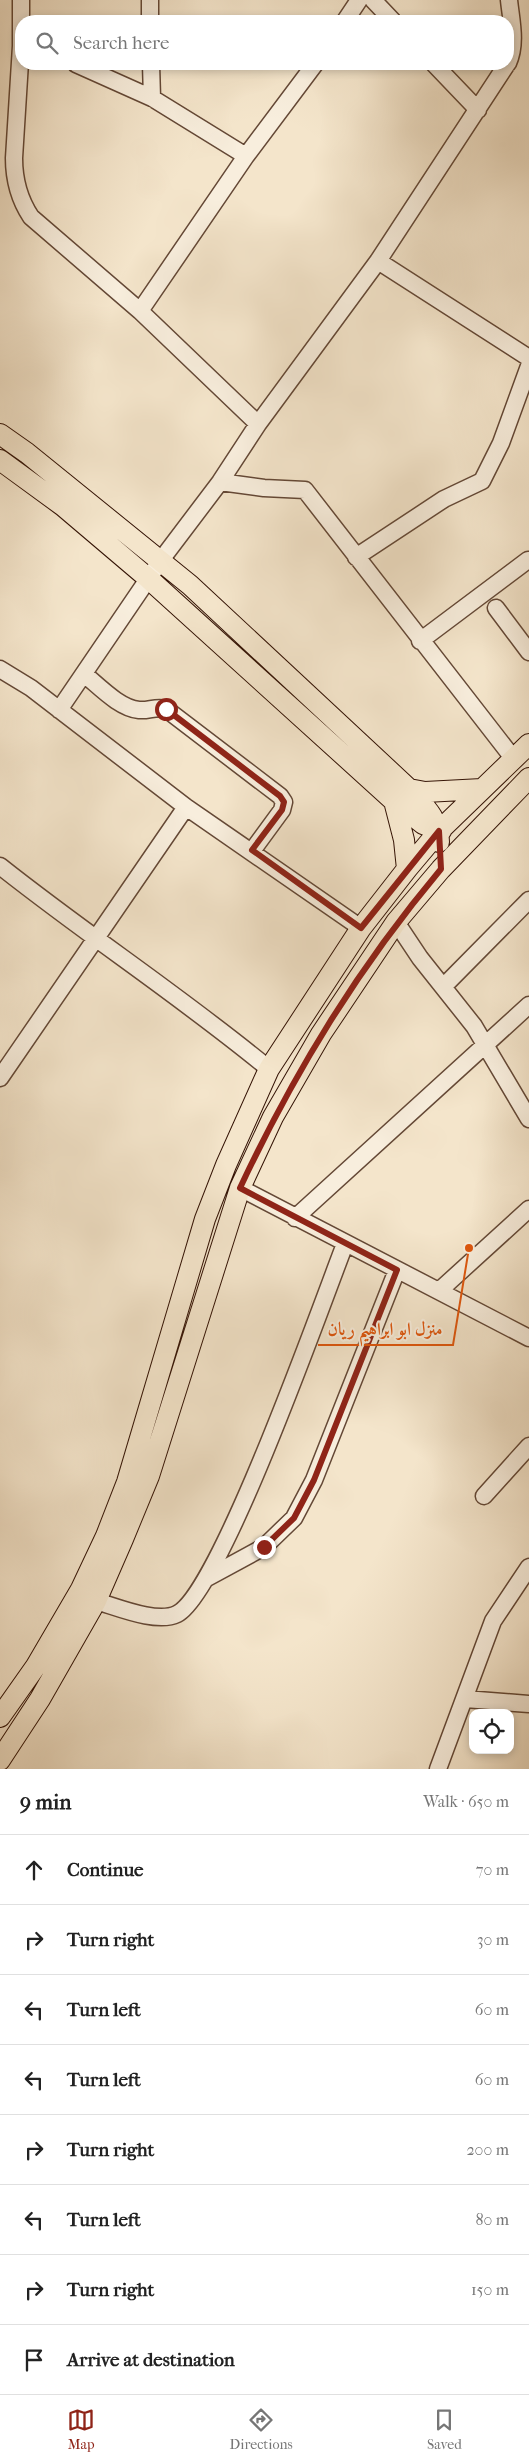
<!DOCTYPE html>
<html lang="en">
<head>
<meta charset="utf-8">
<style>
	:root { --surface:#fff; --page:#f6f6f6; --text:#222; --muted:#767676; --line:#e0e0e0; --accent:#8f2418 }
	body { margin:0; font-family:"IM FELL French Canon",Amiri,serif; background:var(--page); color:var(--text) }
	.controls { position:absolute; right:15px; bottom:15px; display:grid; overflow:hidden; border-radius:10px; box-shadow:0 2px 8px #0003 }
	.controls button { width:45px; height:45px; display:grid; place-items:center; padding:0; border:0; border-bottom:1px solid var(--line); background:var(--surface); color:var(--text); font:25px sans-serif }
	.stop { position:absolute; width:15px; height:15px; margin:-11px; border:4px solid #8f2418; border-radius:50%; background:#fff }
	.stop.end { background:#8f2418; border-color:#fff; box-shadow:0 1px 5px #0008 }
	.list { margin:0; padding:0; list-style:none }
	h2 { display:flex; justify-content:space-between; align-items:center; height:65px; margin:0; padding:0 20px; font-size:21px }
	h2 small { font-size:16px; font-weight:400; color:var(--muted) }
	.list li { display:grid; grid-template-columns:32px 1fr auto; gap:15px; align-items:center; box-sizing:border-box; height:70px; padding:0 20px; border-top:1px solid var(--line) }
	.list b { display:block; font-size:19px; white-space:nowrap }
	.list em { font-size:16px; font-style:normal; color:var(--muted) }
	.icon { flex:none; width:28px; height:28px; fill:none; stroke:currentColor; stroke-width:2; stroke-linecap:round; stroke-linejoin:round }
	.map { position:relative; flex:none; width:529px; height:1769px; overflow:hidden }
	.search { position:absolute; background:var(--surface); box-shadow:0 2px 8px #0003; left:15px; right:15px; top:15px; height:55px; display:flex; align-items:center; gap:12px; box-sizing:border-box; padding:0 18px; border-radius:20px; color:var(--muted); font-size:19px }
	.sheet { height:625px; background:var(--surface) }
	nav { display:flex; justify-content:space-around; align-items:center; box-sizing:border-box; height:70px; border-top:1px solid var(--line); background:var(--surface); font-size:14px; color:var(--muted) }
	nav a { display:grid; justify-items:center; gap:2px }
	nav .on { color:var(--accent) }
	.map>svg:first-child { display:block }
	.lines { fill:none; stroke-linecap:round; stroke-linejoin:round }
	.minor-casing { stroke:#644836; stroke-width:19 }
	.major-casing { stroke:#341305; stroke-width:22 }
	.minor { stroke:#f8eedd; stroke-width:16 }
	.major { stroke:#f4e5cb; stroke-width:20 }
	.route { stroke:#8f2418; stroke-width:6 }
	.leader { fill:none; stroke:#df560c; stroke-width:2 }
	.callout-dot { fill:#df560c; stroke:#f8eedd; stroke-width:2 }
	.callout-label { font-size:18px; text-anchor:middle; font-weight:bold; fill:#df560c; stroke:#f8eedd; stroke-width:4; stroke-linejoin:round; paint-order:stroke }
</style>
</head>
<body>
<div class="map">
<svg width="529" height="1769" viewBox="0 0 529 1769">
	<rect width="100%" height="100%" fill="#f4e5cb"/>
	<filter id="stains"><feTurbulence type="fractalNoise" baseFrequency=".004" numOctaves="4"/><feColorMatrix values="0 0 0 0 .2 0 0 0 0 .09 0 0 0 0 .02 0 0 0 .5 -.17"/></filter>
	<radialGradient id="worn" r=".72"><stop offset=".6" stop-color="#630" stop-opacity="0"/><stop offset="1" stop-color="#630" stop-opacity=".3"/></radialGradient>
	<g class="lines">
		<defs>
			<path id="minor" d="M21,0V46L14,158C14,180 19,199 31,217L140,311L258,424
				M150,0V21
				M373,0L393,21
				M345,21L359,0
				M508,63C517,43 511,20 509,0
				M76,64L152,98L246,156
				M151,64L152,98
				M434,64L478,110
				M378,261L529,358
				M140,311L246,156L315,64
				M220,482L264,488L305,490L513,758
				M356,557L444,499L482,481L501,443L529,366
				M496,608L529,652
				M420,641L528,560
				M0,669L31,688L186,807L361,928
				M84,674C99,686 119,708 139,710C149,711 156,706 166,709L280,796L284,802L282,810L252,851
				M59,710L161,560L220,482L258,424L378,261L507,64
				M0,866C88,936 182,997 269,1069
				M396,922L420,958L474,1026L529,1119
				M444,986L529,900
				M0,1078L186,807
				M240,1188L529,1338
				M295,1218L529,1005
				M440,1290L529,1209
				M484,1496L529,1446
				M207,1578L264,1547L294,1518L314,1480L397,1270
				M96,1601C117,1607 157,1624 177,1614C220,1593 322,1303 345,1244
				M465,1699L529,1704
				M438,1769L493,1621L529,1567"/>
			<path id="major" d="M0,434L27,453L190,585L409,789C424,806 439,818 439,842
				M0,460L63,506L149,579L394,801L423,824L441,831
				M409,789L425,792L482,789
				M394,801L404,840L407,869
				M0,1717L36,1666L81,1589L106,1536L127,1482L205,1219L226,1165L269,1069L361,928L407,869L439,831L529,744
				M0,1760L40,1699L96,1601L123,1539L149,1476L240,1188L273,1117L321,1034L396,922L441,869L529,778"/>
		</defs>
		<use href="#minor" class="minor-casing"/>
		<use href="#major" class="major-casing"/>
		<use href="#minor" class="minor"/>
		<use href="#major" class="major"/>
	</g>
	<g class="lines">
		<path class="route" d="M166,709L280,796L284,802L282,810L252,850L361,928L439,831L441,869C358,968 295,1071 240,1188L397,1270L314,1480L294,1518L264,1547"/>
	</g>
	<path class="leader" d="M469 1248L453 1345H318"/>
	<circle class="callout-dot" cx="469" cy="1248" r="5"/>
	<g class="callout-label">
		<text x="385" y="1335">منزل ابو ابراهيم ريان</text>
	</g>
	<rect width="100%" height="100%" filter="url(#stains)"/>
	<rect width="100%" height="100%" fill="url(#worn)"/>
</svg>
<div class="controls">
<button><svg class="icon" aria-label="locate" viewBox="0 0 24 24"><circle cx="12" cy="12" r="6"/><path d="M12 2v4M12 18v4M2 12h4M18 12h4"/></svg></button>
</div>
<div class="stop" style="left:166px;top:709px"></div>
<div class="stop end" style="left:264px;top:1547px"></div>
<div class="search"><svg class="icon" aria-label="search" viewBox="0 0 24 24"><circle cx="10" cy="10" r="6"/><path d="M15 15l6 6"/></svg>Search here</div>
</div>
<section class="sheet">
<h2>9 min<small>Walk · 650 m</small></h2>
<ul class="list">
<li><svg class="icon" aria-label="ahead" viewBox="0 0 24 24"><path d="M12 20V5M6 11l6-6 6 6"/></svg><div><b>Continue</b></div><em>70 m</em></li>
<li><svg class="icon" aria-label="right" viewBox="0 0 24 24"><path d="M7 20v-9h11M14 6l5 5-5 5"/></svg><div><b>Turn right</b></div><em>30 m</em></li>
<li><svg class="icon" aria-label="left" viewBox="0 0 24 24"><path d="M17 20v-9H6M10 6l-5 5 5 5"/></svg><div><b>Turn left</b></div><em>60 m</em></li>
<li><svg class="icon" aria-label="left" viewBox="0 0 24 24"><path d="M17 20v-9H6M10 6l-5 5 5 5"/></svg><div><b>Turn left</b></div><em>60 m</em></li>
<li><svg class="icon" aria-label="right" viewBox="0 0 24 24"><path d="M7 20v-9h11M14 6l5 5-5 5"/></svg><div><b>Turn right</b></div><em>200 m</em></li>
<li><svg class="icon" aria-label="left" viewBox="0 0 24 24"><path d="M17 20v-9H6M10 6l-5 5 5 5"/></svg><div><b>Turn left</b></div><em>80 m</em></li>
<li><svg class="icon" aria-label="right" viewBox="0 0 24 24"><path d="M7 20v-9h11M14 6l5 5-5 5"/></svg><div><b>Turn right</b></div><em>150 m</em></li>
<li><svg class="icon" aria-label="arrive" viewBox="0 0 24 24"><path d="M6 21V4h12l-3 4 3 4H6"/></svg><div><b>Arrive at destination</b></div></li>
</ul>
</section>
<nav>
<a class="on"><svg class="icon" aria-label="map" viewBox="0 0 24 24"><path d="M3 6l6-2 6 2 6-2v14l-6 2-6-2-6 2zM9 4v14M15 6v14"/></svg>Map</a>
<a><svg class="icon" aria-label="directions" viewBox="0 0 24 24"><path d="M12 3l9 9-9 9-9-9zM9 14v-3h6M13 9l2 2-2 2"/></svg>Directions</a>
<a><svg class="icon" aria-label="saved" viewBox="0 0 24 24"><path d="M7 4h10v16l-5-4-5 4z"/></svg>Saved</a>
</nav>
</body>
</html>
